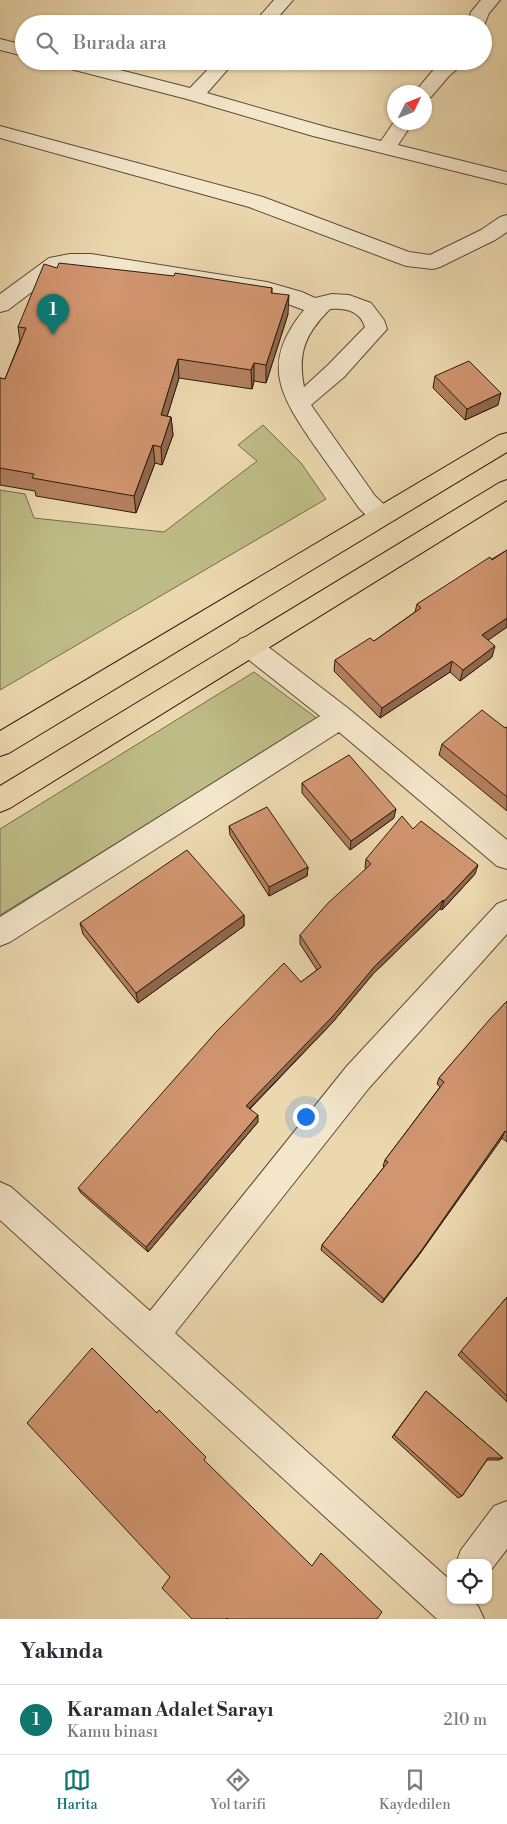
<!DOCTYPE html>
<html lang="tr">
<head>
<meta charset="utf-8">
<style>
	:root { --surface:#fff; --page:#f2f2f3; --text:#2b2b33; --muted:#7c7c81; --line:#e1e1e2; --accent:#0f766e }
	body { margin:0; font-family:"Libre Bodoni",serif; background:var(--page); color:var(--text) }
	.controls { position:absolute; right:15px; bottom:15px; display:grid; overflow:hidden; border-radius:10px; box-shadow:0 1px 4px #0004 }
	.controls button { width:45px; height:45px; display:grid; place-items:center; padding:0; border:0; border-bottom:1px solid var(--line); background:var(--surface); color:var(--text); font:25px sans-serif }
	.compass { position:absolute; left:387px; top:85px; width:45px; height:45px; border-radius:50%; background:var(--surface); box-shadow:0 1px 4px #0004; rotate:47deg }
	.you { position:absolute; left:305px; top:1116px; width:18px; height:18px; margin:-12px; border:4px solid #fff; border-radius:50%; background:#1a73e8; box-shadow:0 0 0 8px #1a73e833 }
	.badge { display:grid; place-items:center; width:32px; height:32px; border-radius:50%; background:var(--accent); color:#fff; font-size:16px; font-weight:700 }
	.pin { position:absolute; translate:-50% -41px; filter:drop-shadow(0 1px 2px #0008) }
	.pin::after { content:''; position:absolute; top:26px; width:18px; height:15px; background:inherit; clip-path:polygon(0 0,100% 0,50% 100%) }
	.list { margin:0; padding:0; list-style:none }
	h2 { display:flex; justify-content:space-between; align-items:center; height:65px; margin:0; padding:0 20px; font-size:21px }
	h2 small { font-size:16px; font-weight:400; color:var(--muted) }
	.list li { display:grid; grid-template-columns:32px 1fr auto; gap:15px; align-items:center; box-sizing:border-box; height:70px; padding:0 20px; border-top:1px solid var(--line) }
	.list b { display:block; font-size:19px; white-space:nowrap }
	.list p { margin:0; font-size:16px; white-space:nowrap; color:var(--muted) }
	.list em { font-size:16px; font-style:normal; color:var(--muted) }
	.icon { flex:none; width:28px; height:28px; fill:none; stroke:currentColor; stroke-width:2; stroke-linecap:round; stroke-linejoin:round }
	.map { position:relative; flex:none; width:507px; height:1619px; overflow:hidden }
	.search { position:absolute; background:var(--surface); box-shadow:0 1px 4px #0004; left:15px; right:15px; top:15px; height:55px; display:flex; align-items:center; gap:12px; box-sizing:border-box; padding:0 18px; border-radius:28px; color:var(--muted); font-size:19px }
	.sheet { height:135px; background:var(--surface) }
	nav { display:flex; justify-content:space-around; align-items:center; box-sizing:border-box; height:70px; border-top:1px solid var(--line); background:var(--surface); font-size:14px; color:var(--muted) }
	nav a { display:grid; justify-items:center; gap:2px }
	nav .on { color:var(--accent) }
	.map>svg:first-child { display:block }
	.green { fill:#bebc86; stroke:#756c4c }
	.lines { fill:none; stroke-linecap:round; stroke-linejoin:round }
	.minor-casing { stroke:#5c4a38; stroke-width:2 }
	.major-casing { stroke:#2c1b11; stroke-width:2 }
	.minor { fill:#f3e6cb; fill-rule:evenodd }
	.major { fill:#ecd8af; fill-rule:evenodd }
	.wall { fill:#b4805f; stroke:#2c1b11 }
	.shaded-wall { fill:#92684e; stroke:#2c1b11 }
	.building { fill:#d1956f; stroke:#2c1b11 }
</style>
</head>
<body>
<div class="map">
<svg width="507" height="1619" viewBox="0 0 507 1619">
	<rect width="100%" height="100%" fill="#ecd8af"/>
	<filter id="stains"><feTurbulence type="fractalNoise" baseFrequency=".004" numOctaves="4"/><feColorMatrix values="0 0 0 0 .2 0 0 0 0 .09 0 0 0 0 .02 0 0 0 .5 -.17"/></filter>
	<radialGradient id="worn" r=".72"><stop offset=".6" stop-color="#630" stop-opacity="0"/><stop offset="1" stop-color="#630" stop-opacity=".3"/></radialGradient>
	<path class="green" d="M263,425L301,463L326,499L0,690V490L25,494L34,518L164,532L257,461L238,445Z
		M254,672L318,719L0,915V829Z"/>
	<g class="lines">
		<defs>
			<path id="minor" d="M274,0H293L272,24H253Z
				M481,0H500L489,13L483,28V24H468L471,12Z
				M0,39L24,45V56L0,50Z
				M53,61H85L190,88L216,61H235L207,93L326,127L381,141L394,122H413L398,145L507,172V184L313,136L187,99L55,65Z
				M445,61H466L449,76L431,97L424,99V92H415L435,68Z
				M0,126L263,197L409,252L430,255L481,230L500,217L507,215V232L495,240L440,267L433,269L406,266L249,207L0,138Z
				M70,254H91L267,282L302,292L315,298L332,294L349,295L371,303L384,320L387,329L344,377L311,405L375,496L390,510L394,516L390,522C375,527 369,518 359,508C344,487 329,466 314,445C280,395 260,364 304,310L266,296L91,268L62,269L8,310L0,312V294L49,258ZM330,309C346,308 360,311 365,327L328,365L304,387C297,352 306,333 330,309Z
				M249,636L258,639L349,709L507,840V869L497,866L339,732L10,942L0,946V917L320,716L240,653L236,646L240,639Z
				M507,900V934L369,1088L175,1333L451,1581V1600H472L478,1606L484,1619H437L0,1220V1182L11,1187L150,1311L347,1066L497,904Z
				M507,1501V1549L488,1574V1563H456L461,1550L494,1506Z"/>
			<path id="major" d="M507,433V452L9,753L0,756V731L499,435Z
				M507,480V500L10,808L0,812V786L499,483Z"/>
		</defs>
		<use href="#minor" class="minor-casing"/>
		<use href="#major" class="major-casing"/>
		<use href="#minor" class="minor"/>
		<use href="#major" class="major"/>
	</g>
	<path class="wall" d="M57,268L272,288V293L288,314L266,383L254,381L252,389L179,378L167,416L171,417L173,435L162,465L155,463L136,513L36,496L35,491L0,485V378L5,379L20,341L18,327Z
		M435,376L498,405L465,420L433,388Z
		M507,550V627L488,640L492,657L460,681L450,672L380,718L334,671L335,660L374,641L415,612L417,604Z
		M507,727V811L439,755L442,744L505,728Z
		M302,783L394,818L350,850L302,793Z
		M229,826L308,867L307,876L269,896L230,835Z
		M413,829L475,874L442,910L440,909L373,974L332,1023L250,1109L258,1122L148,1252L81,1193L78,1188L301,982L317,970L300,944V935L366,869L365,868L366,859Z
		M244,915V926L138,1003L83,934L80,923Z
		M507,1001V1142L502,1138L419,1255L382,1303L321,1250L322,1245L384,1167L383,1166L385,1160L440,1087L437,1084L439,1078Z
		M507,1297V1402L458,1355Z
		M426,1391L503,1458L499,1460H487L462,1496L458,1498L392,1437Z"/>
	<path class="shaded-wall" d="M289,295L288,314L266,383V365Z
		M178,359L179,378L162,433L161,415Z
		M254,363V381L252,389L251,370Z
		M501,393L498,405L465,420L467,409Z
		M171,417L173,435L162,465L161,447Z
		M153,445L155,463L136,513L134,496Z
		M507,618V627L480,646L482,635Z
		M495,646L492,657L460,681L463,670Z
		M452,661L450,672L380,718L382,708Z
		M396,809L394,818L350,850L351,841Z
		M478,865L475,874L442,910L444,901Z
		M308,867L307,876L269,896V887Z
		M443,900L440,909L373,974L332,1023L246,1112V1106L375,966Z
		M244,915V926L138,1003L136,993Z
		M258,1115V1122L148,1252L146,1247Z
		M505,1131L502,1138L419,1255L382,1303L384,1299Z"/>
	<path class="building" d="M59,263L174,276L175,273L272,288L271,293L289,295L266,365L254,363L251,370L178,359L161,415L171,417L161,447L153,445L134,496L32,478L34,474L0,468V378L5,379L26,328L18,327L44,264L57,268Z
		M469,361L501,393L467,409L435,376Z
		M507,550V618L482,635L495,646L463,670L452,661L382,708L335,660L370,638L374,641L421,608L417,604L490,557L492,560Z
		M482,710L505,728L507,727V797L442,744Z
		M349,755L396,809L351,841L302,783Z
		M267,807L308,867L269,887L229,826Z
		M402,816L413,829L421,821L478,865L444,901L443,900L375,966L333,1016L246,1106L258,1115L146,1247L78,1188L217,1031L284,963L301,982L321,967L300,935L328,903L371,864L366,859Z
		M187,850L244,915L136,993L80,923Z
		M507,1001V1133L505,1131L421,1251L384,1299L322,1245L388,1162L385,1160L444,1082L439,1078L490,1019Z
		M507,1297V1396L461,1351Z
		M92,1348L157,1413L159,1410L206,1457L204,1460L312,1566L321,1553L382,1612L377,1619H228L227,1618L226,1619H192L162,1588L170,1577L27,1423Z
		M426,1391L503,1458H488L462,1496L394,1435Z"/>
	<rect width="100%" height="100%" filter="url(#stains)"/>
	<rect width="100%" height="100%" fill="url(#worn)"/>
</svg>
<div class="controls">
<button><svg class="icon" aria-label="locate" viewBox="0 0 24 24"><circle cx="12" cy="12" r="6"/><path d="M12 2v4M12 18v4M2 12h4M18 12h4"/></svg></button>
</div>
<svg class="compass" viewBox="-18 -18 36 36"><path d="M0-13l5 13h-10z" fill="#e53935"/><path d="M0 13l5-13h-10z" fill="#7c7c81"/></svg>
<div class="you"></div>
<div class="pin badge" style="left:53px;top:335px">1</div>
<div class="search"><svg class="icon" aria-label="search" viewBox="0 0 24 24"><circle cx="10" cy="10" r="6"/><path d="M15 15l6 6"/></svg>Burada ara</div>
</div>
<section class="sheet">
<h2>Yakında<small></small></h2>
<ul class="list">
<li><span class="badge">1</span><div><b>Karaman Adalet Sarayı</b><p>Kamu binası</p></div><em>210 m</em></li>
</ul>
</section>
<nav>
<a class="on"><svg class="icon" aria-label="map" viewBox="0 0 24 24"><path d="M3 6l6-2 6 2 6-2v14l-6 2-6-2-6 2zM9 4v14M15 6v14"/></svg>Harita</a>
<a><svg class="icon" aria-label="directions" viewBox="0 0 24 24"><path d="M12 3l9 9-9 9-9-9zM9 14v-3h6M13 9l2 2-2 2"/></svg>Yol tarifi</a>
<a><svg class="icon" aria-label="saved" viewBox="0 0 24 24"><path d="M7 4h10v16l-5-4-5 4z"/></svg>Kaydedilen</a>
</nav>
</body>
</html>
